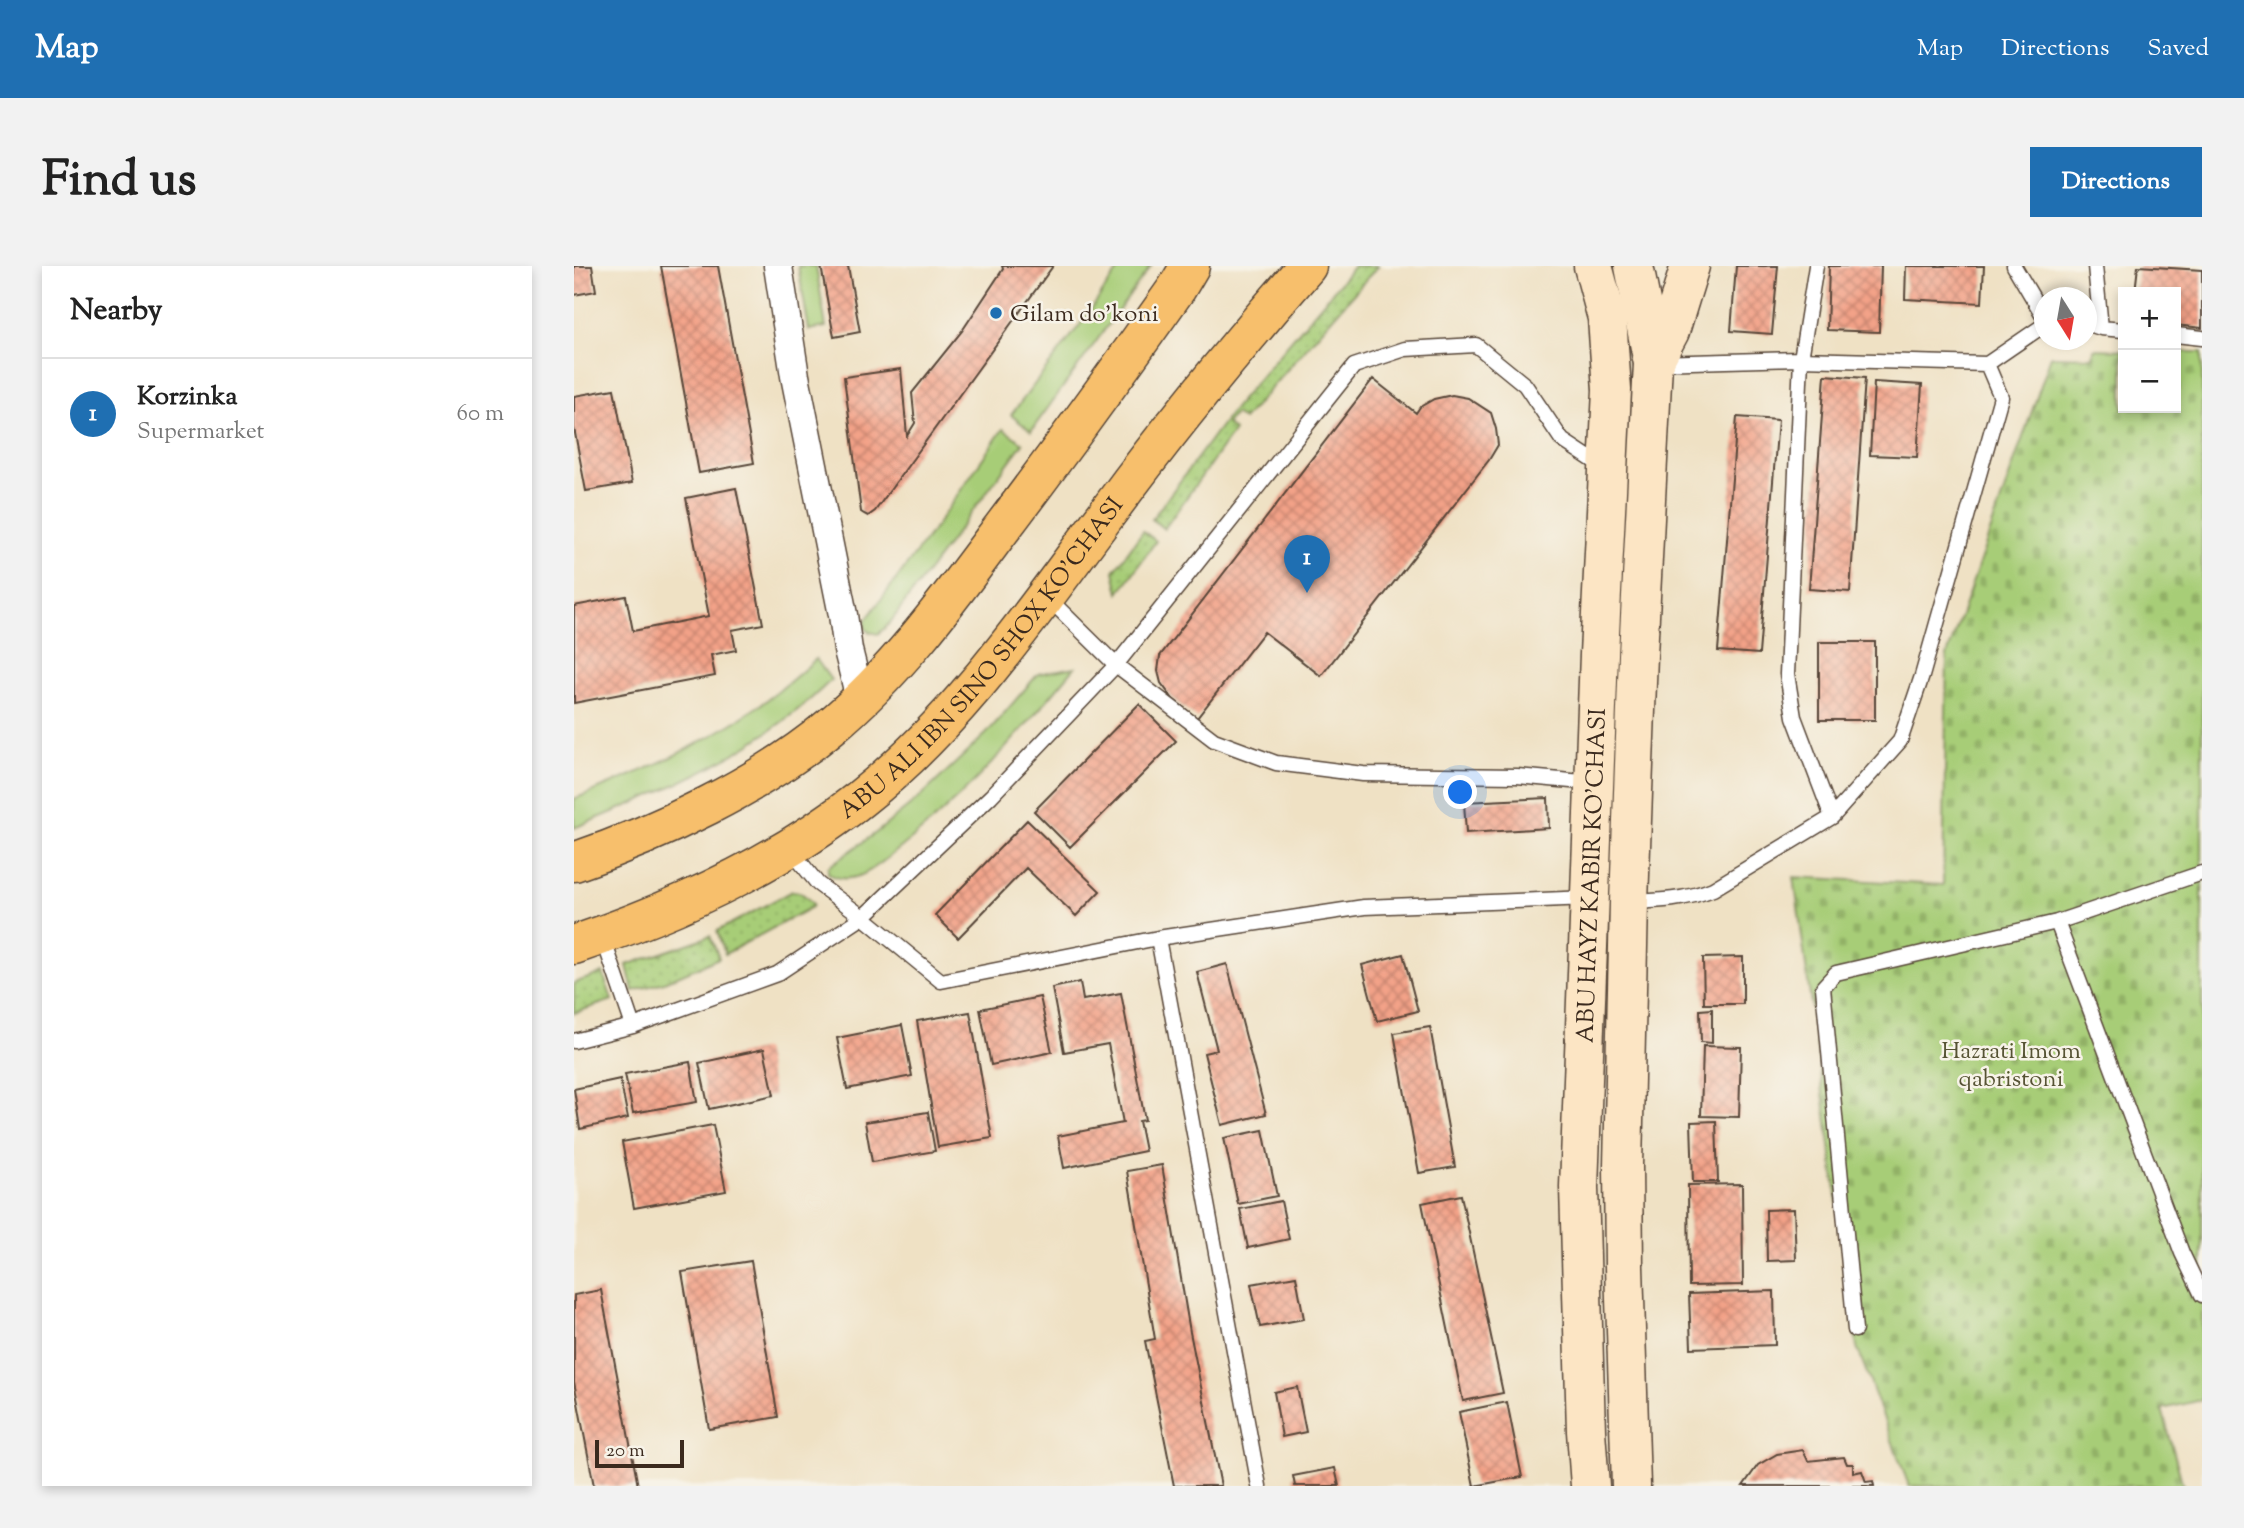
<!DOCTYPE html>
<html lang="en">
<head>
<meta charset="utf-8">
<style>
	:root { --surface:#fff; --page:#f2f2f2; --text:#222; --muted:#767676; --line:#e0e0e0; --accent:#1f6fb2 }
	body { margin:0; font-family:"Sorts Mill Goudy",serif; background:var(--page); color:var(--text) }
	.controls { position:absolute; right:21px; top:21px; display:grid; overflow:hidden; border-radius:0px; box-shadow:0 4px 10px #0003 }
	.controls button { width:63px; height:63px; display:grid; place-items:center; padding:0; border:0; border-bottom:2px solid var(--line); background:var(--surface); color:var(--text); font:35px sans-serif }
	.compass { position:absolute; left:1460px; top:21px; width:63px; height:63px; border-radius:50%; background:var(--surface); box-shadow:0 4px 10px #0003; rotate:169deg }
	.scale { position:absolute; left:21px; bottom:18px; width:89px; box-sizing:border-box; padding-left:7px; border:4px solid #3b2a1e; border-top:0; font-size:19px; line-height:24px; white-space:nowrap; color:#3b2a1e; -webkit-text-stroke:5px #f7f3e8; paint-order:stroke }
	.you { position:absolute; left:887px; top:527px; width:24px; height:24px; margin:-18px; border:5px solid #fff; border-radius:50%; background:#1a73e8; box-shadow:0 0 0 10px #1a73e833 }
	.badge { display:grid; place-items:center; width:46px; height:46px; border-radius:50%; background:var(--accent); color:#fff; font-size:23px; font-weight:700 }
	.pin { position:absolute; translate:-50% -58px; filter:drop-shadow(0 2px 4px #0008) }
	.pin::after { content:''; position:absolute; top:37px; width:24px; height:21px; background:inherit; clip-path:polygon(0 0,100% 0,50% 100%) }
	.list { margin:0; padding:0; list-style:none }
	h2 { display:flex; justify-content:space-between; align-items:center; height:91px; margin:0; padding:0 28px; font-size:30px }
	h2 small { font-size:23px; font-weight:400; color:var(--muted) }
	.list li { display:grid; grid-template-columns:46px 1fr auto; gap:21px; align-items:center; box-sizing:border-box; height:112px; padding:0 28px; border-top:2px solid var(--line) }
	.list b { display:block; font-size:26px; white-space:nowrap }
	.list p { margin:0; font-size:23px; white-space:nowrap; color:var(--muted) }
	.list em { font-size:23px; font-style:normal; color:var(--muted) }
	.map { position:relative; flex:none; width:1628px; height:1220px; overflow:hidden; border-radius:0px }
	header { display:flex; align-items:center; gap:42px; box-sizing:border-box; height:98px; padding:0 35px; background:var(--accent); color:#fff }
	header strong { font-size:33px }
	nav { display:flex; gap:38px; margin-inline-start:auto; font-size:24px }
	.intro { display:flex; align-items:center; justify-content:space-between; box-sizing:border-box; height:168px; padding:0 42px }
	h1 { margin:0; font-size:49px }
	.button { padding:18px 32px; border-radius:0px; background:var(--accent); color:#fff; font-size:24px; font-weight:700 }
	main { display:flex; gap:42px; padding:0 42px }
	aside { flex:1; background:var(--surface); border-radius:0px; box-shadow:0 4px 10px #0003 }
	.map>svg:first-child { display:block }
	.grass { fill:url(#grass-dots); stroke:#717c4a; stroke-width:2 }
	.cemetery { fill:url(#cemetery-stones); stroke:#717c4a; stroke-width:2 }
	.garden { fill:#a7cd77; stroke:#717c4a; stroke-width:2 }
	.building { fill:url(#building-cross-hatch) }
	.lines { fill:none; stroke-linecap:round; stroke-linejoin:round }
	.lane-casing { stroke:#564537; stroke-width:17 }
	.street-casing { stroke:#564537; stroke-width:31 }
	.secondary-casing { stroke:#564537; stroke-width:41 }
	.primary-casing { stroke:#564537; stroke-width:41 }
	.lane { stroke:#fff; stroke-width:14 }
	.street { stroke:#fff; stroke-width:28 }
	.secondary { stroke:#fce5c4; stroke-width:38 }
	.primary { stroke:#f7bf6c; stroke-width:38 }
	.poi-dot { fill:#1f6fb2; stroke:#f7f3e8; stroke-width:2.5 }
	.labels { text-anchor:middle; stroke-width:5; stroke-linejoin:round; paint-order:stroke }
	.poi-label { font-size:24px; fill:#3b2a1e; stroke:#f7f3e8; text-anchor:start }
	.street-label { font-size:24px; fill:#3b2a1e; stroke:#f7f3e8 }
	.park-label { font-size:24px; fill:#565334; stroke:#f7f3e8 }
</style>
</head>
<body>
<header>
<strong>Map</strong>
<nav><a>Map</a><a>Directions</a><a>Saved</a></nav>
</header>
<div class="intro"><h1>Find us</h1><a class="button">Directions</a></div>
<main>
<aside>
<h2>Nearby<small></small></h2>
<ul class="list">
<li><span class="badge">1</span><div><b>Korzinka</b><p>Supermarket</p></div><em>60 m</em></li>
</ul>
</aside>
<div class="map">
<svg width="1628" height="1220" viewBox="0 0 1628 1220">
	<defs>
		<pattern id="grass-dots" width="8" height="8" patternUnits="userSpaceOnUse" patternTransform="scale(1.75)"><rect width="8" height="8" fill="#a7cd77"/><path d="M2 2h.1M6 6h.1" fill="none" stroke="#91b066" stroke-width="1.8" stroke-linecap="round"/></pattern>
		<pattern id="cemetery-stones" width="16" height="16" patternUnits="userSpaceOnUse" patternTransform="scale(1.75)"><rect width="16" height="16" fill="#a7cd77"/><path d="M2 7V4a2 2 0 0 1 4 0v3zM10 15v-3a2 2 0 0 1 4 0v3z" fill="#91b066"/></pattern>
		<pattern id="building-cross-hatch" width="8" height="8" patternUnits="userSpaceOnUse" patternTransform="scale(1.75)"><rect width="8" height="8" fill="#f3a288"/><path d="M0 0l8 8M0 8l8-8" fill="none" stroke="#c6846f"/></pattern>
	</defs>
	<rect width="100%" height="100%" fill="#f7f3e8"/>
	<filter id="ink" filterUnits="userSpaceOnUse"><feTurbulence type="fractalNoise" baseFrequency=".0143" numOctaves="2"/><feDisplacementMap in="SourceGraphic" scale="14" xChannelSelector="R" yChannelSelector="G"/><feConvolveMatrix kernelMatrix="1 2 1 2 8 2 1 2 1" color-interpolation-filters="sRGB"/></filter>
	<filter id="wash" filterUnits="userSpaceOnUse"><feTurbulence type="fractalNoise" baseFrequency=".00686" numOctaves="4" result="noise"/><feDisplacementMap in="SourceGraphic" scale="28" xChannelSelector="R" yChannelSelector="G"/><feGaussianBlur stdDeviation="1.57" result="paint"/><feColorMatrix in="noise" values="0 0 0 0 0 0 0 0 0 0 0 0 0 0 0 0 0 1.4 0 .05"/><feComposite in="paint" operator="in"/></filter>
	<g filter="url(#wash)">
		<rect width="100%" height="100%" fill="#efe1c4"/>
		<path class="grass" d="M780,0H804L669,154L661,148L652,158L660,165L590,263L578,253L661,141Z
			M569,265L582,275L545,327L540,305Z
			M218,625C227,624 233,632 239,638L238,641L151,688L143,665Z
			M136,670L145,692L90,716L59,725L53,699Z
			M29,707L38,734L0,747V717Z"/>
		<path class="cemetery" d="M1520,83L1549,84V142H1602V86H1628V1134L1588,1143L1609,1220H1335L1283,1081L1220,611L1369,619L1373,390L1477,90L1519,91Z"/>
		<path class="garden" d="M224,0H242L252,61L235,64Z
			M547,0H577L457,165L437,149L511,52Z
			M429,163L449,177L315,358L304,368L295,366L291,362V355L362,260Z
			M242,393L257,414C186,485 92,525 0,562V533C63,508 128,480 183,441C204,427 223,410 242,393Z
			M501,401C447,466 392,531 325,583C313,592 299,605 285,610C275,614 262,613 254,607V601L303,566L344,533L413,467L464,408Z"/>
		<g id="blocks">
			<path class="building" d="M0,0H18L22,25L0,29Z
				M87,0H144L180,197L125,207Z
				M247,0H274L286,66L260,71Z
				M428,0H479L301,245L294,250L290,248L287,246L270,111L327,103L333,170L341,157L338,127L388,65L429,3Z
				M1162,0H1204L1198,68L1157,65Z
				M1255,0H1307L1305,66L1253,64Z
				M1332,0H1410L1408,37L1331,33Z
				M1564,0L1628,4V62L1602,59V26H1561Z
				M1251,109L1291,112L1276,326L1235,323Z
				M799,113L842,147L846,141L860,133L878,129L894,132L917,147L922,163L924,179L915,194L747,410L690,366L623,452L599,433L587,417L584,405L586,390Z
				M1300,116L1348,119L1343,191L1296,189Z
				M40,123L58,217L12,225L0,162V130Z
				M1163,151L1204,154L1185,388L1144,385Z
				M162,222L189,358L158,364L162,384L137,389L141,410L0,437V340L52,330L59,365L135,350L112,232Z
				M1245,376H1301V454H1245Z
				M565,438L602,475L496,581L460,545Z
				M974,532L975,562L892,567L890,536Z
				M453,554L526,625L502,650L452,602L384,672L361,649Z
				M829,688L844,745L803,755L788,699Z
				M1169,691V738H1130L1129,692Z
				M653,698L692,848L648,859L630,787L643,784L623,706Z
				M506,716L509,734L547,727L571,854L565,855L571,885L490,902L484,870L549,857L534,778L490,786L478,722Z
				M466,731L478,786L417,799L406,743Z
				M1138,743V777L1127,776L1126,744Z
				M396,746L418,872L364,881L343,755Z
				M328,759L338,810L273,823L263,772Z
				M856,761L881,901L845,907L820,767Z
				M1129,780L1167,781L1165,851L1127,850Z
				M190,783L200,829L135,843L125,797Z
				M116,796L123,836L59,847L51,808Z
				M46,813L54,852L6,863L0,823Z
				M354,846L361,885L298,896L291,856Z
				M1142,855L1144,916H1119L1117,856Z
				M139,859L152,925L60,942L48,876Z
				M689,864L703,930L664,938L650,872Z
				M588,899L616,1066L647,1220H600L571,1075L581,1073L553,905Z
				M1168,918L1169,1019L1115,1020L1114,919Z
				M887,929L929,1127L889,1135L848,937Z
				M707,935L715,973L674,982L666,943Z
				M1220,943L1222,994L1193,995L1192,944Z
				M177,995L204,1151L135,1163L108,1006Z
				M722,1010L730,1053L686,1061L677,1018Z
				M27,1024L64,1220H20L0,1116V1029Z
				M1200,1025L1201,1079L1117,1082L1115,1028Z
				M723,1121L732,1166L708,1171L700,1126Z
				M933,1136L948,1211L900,1220L885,1146Z
				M1229,1184L1234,1195L1270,1191L1273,1198H1279V1207L1288,1205L1292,1216L1299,1215L1300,1220H1169L1184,1199L1203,1188Z
				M761,1202L765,1220H721L719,1210Z"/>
		</g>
	</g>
	<g filter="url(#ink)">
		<use href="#blocks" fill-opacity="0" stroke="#564537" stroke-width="2"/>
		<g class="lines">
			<defs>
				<path id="lane" d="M1242,0L1227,93L1213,408L1220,451L1258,551
					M1440,0L1470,51
					M1521,0L1527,62
					M1512,57L1527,62L1549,64
					M1602,69L1628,72
					M1082,97L1227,93L1413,98L1470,59
					M472,330L542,399L640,474L702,497L789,508L943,510L1019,517
					M215,582L244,618L289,651L367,715L584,672L790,641L1015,632
					M1628,607L1483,656L1608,987L1628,1029
					M1056,636C1085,635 1112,634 1139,623L1258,551L1326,475L1348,410L1427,131L1413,98
					M29,672L59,760
					M584,672L685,1220
					M0,775L59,760L203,708L289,651L417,530L542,399L780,100L831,83L902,79L951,119L988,174L1029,201
					M1281,1064L1249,721L1262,707L1483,656"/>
				<path id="street" d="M204,0L221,110L269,349L274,384L283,420V437"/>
				<g id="secondary">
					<path d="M1079,97L1096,65L1116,0"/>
					<path id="s1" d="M1016,1220L1012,1165L1005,921L1025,388L1038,124L1033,52L1019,0"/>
					<path d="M1057,1220L1050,1001L1049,900L1055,636L1064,389L1079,97L1060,0"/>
				</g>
				<g id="primary">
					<path d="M0,596C85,567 187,519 256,461C320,408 370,340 419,274C482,191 543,107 603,22L616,0"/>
					<path id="s2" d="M0,679C100,645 203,599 286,533C387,454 461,343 537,242C599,158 665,78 733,0"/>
				</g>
			</defs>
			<use href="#lane" class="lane-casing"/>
			<use href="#street" class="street-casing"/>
			<use href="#secondary" class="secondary-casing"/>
			<use href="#primary" class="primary-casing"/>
			<use href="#lane" class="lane"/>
			<use href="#street" class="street"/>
			<use href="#secondary" class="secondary"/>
			<use href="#primary" class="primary"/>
		</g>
	</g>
	<circle class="poi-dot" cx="422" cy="47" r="7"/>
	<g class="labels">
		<g class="poi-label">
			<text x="436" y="55">Gilam do'koni</text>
		</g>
		<g class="street-label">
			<text dy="8" stroke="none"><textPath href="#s2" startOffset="509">ABU ALI IBN SINO SHOX KO'CHASI</textPath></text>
			<text dy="8" stroke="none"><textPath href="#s1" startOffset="611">ABU HAYZ KABIR KO'CHASI</textPath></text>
		</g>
		<g class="park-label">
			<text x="1437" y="792">Hazrati Imom<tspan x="1437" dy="28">qabristoni</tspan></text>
		</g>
	</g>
</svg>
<div class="controls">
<button>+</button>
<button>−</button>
</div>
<svg class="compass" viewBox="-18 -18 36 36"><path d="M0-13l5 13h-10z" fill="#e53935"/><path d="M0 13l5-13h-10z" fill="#767676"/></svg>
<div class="scale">20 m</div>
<div class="you"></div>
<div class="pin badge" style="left:733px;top:327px">1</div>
</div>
</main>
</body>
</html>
